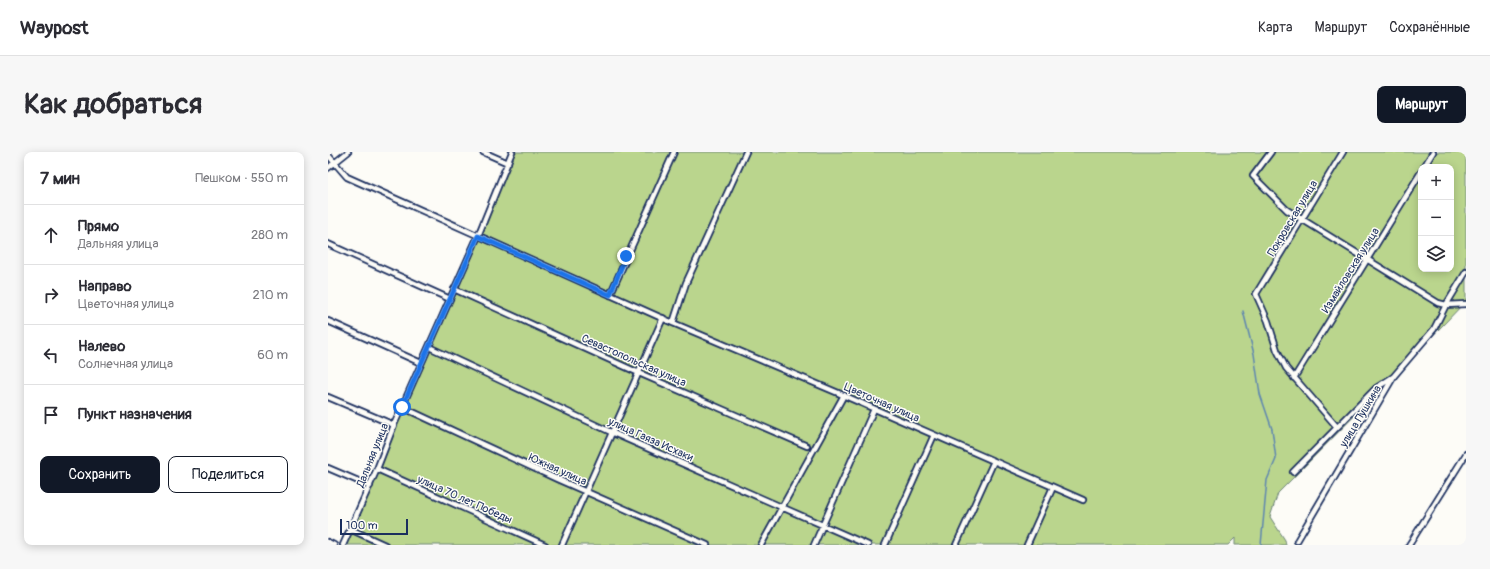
<!DOCTYPE html>
<html lang="ru">
<head>
<meta charset="utf-8">
<style>
	:root { --surface:#fff; --page:#f7f7f7; --text:#2b2b33; --muted:#7c7c81; --line:#e1e1e2; --accent:#111827 }
	body { margin:0; font-family:Pangolin,sans-serif; background:var(--page); color:var(--text) }
	.controls { position:absolute; right:12px; top:12px; display:grid; overflow:hidden; border-radius:8px; box-shadow:0 2px 10px #0003 }
	.controls button { width:36px; height:36px; display:grid; place-items:center; padding:0; border:0; border-bottom:1px solid var(--line); background:var(--surface); color:var(--text); font:20px sans-serif }
	.scale { position:absolute; left:12px; bottom:10px; width:68px; box-sizing:border-box; padding-left:4px; border:2px solid #1b2f5e; border-top:0; font-size:11px; line-height:14px; white-space:nowrap; color:#1b2f5e; -webkit-text-stroke:3px #fdfcf7; paint-order:stroke }
	.stop { position:absolute; width:12px; height:12px; margin:-9px; border:3px solid #1a73e8; border-radius:50%; background:#fff }
	.stop.end { background:#1a73e8; border-color:#fff; box-shadow:0 1px 4px #0008 }
	.list { margin:0; padding:0; list-style:none }
	h2 { display:flex; justify-content:space-between; align-items:center; height:52px; margin:0; padding:0 16px; font-size:17px }
	h2 small { font-size:13px; font-weight:400; color:var(--muted) }
	.list li { display:grid; grid-template-columns:26px 1fr auto; gap:12px; align-items:center; box-sizing:border-box; height:60px; padding:0 16px; border-top:1px solid var(--line) }
	.list b { display:block; font-size:15px; white-space:nowrap }
	.list p { margin:0; font-size:13px; white-space:nowrap; color:var(--muted) }
	.list em { font-size:13px; font-style:normal; color:var(--muted) }
	.actions { display:flex; gap:8px; padding:12px 16px }
	.actions a { flex:1; padding:9px 0; border:1px solid var(--accent); border-radius:8px; text-align:center; font-size:14px; color:var(--accent) }
	.actions .main { background:var(--accent); color:#fff }
	.icon { flex:none; width:22px; height:22px; fill:none; stroke:currentColor; stroke-width:2; stroke-linecap:round; stroke-linejoin:round }
	.map { position:relative; flex:none; width:1138px; height:393px; overflow:hidden; border-radius:8px }
	header { display:flex; align-items:center; gap:24px; box-sizing:border-box; height:56px; padding:0 20px; background:var(--surface); border-bottom:1px solid var(--line) }
	header strong { font-size:19px }
	nav { display:flex; gap:22px; margin-inline-start:auto; font-size:14px }
	.intro { display:flex; align-items:center; justify-content:space-between; box-sizing:border-box; height:96px; padding:0 24px }
	h1 { margin:0; font-size:28px }
	.button { padding:10px 18px; border-radius:8px; background:var(--accent); color:#fff; font-size:14px; font-weight:700 }
	main { display:flex; gap:24px; padding:0 24px }
	aside { flex:1; background:var(--surface); border-radius:8px; box-shadow:0 2px 10px #0003 }
	.map>svg:first-child { display:block }
	.green { fill:#bad58d; stroke:#6a8276; fill-rule:evenodd }
	.lines { fill:none; stroke-linecap:round; stroke-linejoin:round }
	.stream { stroke:#5d85b0; stroke-width:1.5 }
	.minor-casing { stroke:#1b2f5e; stroke-width:8 }
	.minor { stroke:#fdfcf7; stroke-width:4.5 }
	.route { stroke:#1a73e8; stroke-width:5 }
	.labels { text-anchor:middle; stroke-width:3; stroke-linejoin:round; paint-order:stroke }
	.street-label { font-size:11px; fill:#1b2f5e; stroke:#fdfcf7 }
</style>
</head>
<body>
<header>
<strong>Waypost</strong>
<nav><a>Карта</a><a>Маршрут</a><a>Сохранённые</a></nav>
</header>
<div class="intro"><h1>Как добраться</h1><a class="button">Маршрут</a></div>
<main>
<aside>
<h2>7 мин<small>Пешком · 550 m</small></h2>
<ul class="list">
<li><svg class="icon" aria-label="ahead" viewBox="0 0 24 24"><path d="M12 20V5M6 11l6-6 6 6"/></svg><div><b>Прямо</b><p>Дальняя улица</p></div><em>280 m</em></li>
<li><svg class="icon" aria-label="right" viewBox="0 0 24 24"><path d="M7 20v-9h11M14 6l5 5-5 5"/></svg><div><b>Направо</b><p>Цветочная улица</p></div><em>210 m</em></li>
<li><svg class="icon" aria-label="left" viewBox="0 0 24 24"><path d="M17 20v-9H6M10 6l-5 5 5 5"/></svg><div><b>Налево</b><p>Солнечная улица</p></div><em>60 m</em></li>
<li><svg class="icon" aria-label="arrive" viewBox="0 0 24 24"><path d="M6 21V4h12l-3 4 3 4H6"/></svg><div><b>Пункт назначения</b></div></li>
</ul>
<div class="actions"><a class="main">Сохранить</a><a>Поделиться</a></div>
</aside>
<div class="map">
<svg width="1138" height="393" viewBox="0 0 1138 393">
	<rect width="100%" height="100%" fill="#fdfcf7"/>
	<filter id="ink" filterUnits="userSpaceOnUse"><feTurbulence type="fractalNoise" baseFrequency=".025" numOctaves="2"/><feDisplacementMap in="SourceGraphic" scale="8" xChannelSelector="R" yChannelSelector="G"/><feConvolveMatrix kernelMatrix="1 2 1 2 8 2 1 2 1" color-interpolation-filters="sRGB"/></filter>
	<g filter="url(#ink)">
		<path class="green" d="M184,0H1138V149L1066,224L950,341L942,365L957,388L958,393H907V386L900,393H15L133,129ZM1093,15H1123V117H1093Z"/>
		<g class="lines">
			<path class="stream" d="M915,159L926,202L932,242L944,277L948,307L939,328L933,393"/>
			<defs>
				<path id="minor" d="M155,0L180,11
					M943,0L925,24L959,58L1110,151L1118,153L1138,152
					M0,3L19,25L345,171L508,240L755,348
					M1096,15L1105,0
					M0,16L20,0
					M0,92L122,147
					M126,137L311,221L479,294
					M282,143L346,0
					M0,169L93,211
					M345,171L358,131L418,0
					M101,195L285,281L540,393
					M966,226L1093,20
					M0,245L66,273
					M74,255L229,327L379,393
					M1009,275L958,216L949,198L940,169L928,142L1015,0
					M0,316L42,334
					M49,317L217,393
					M965,320L1048,236L1065,225
					M22,377L57,393
					M969,389L1066,224L1106,177L1118,153L1138,120
					M0,390L6,393
					M15,393L49,317L66,273L150,84L184,0
					M234,393L335,166
					M433,393L516,243
					M486,393L546,257
					M557,393L606,283
					M628,393L666,309
					M699,393L725,335
					M1081,393L1138,302"/>
			</defs>
			<use href="#minor" class="minor-casing"/>
			<use href="#minor" class="minor"/>
		</g>
	</g>
	<g class="lines" filter="url(#ink)">
		<path class="route" d="M74,255L150,84L282,143L298,104"/>
	</g>
	<g class="labels">
		<g class="street-label">
			<text transform="translate(964 66) rotate(-59)" y="4">Покровская улица</text>
			<text transform="translate(1022 118) rotate(-58)" y="4">Измайловская улица</text>
			<text transform="translate(306 208) rotate(24)" y="4">Севастопольская улица</text>
			<text transform="translate(554 250) rotate(24)" y="4">Цветочная улица</text>
			<text transform="translate(1032 264) rotate(-59)" y="4">улица Пушкина</text>
			<text transform="translate(323 287) rotate(24)" y="4">улица Гаяза Исхаки</text>
			<text transform="translate(44 303) rotate(-68)" y="4">Дальняя улица</text>
			<text transform="translate(230 317) rotate(24)" y="4">Южная улица</text>
			<text transform="translate(137 347) rotate(24)" y="4">улица 70 лет Победы</text>
		</g>
	</g>
</svg>
<div class="controls">
<button>+</button>
<button>−</button>
<button><svg class="icon" aria-label="layers" viewBox="0 0 24 24"><path d="M12 4l9 5-9 5-9-5zM3 14l9 5 9-5"/></svg></button>
</div>
<div class="scale">100 m</div>
<div class="stop" style="left:74px;top:255px"></div>
<div class="stop end" style="left:298px;top:104px"></div>
</div>
</main>
</body>
</html>
